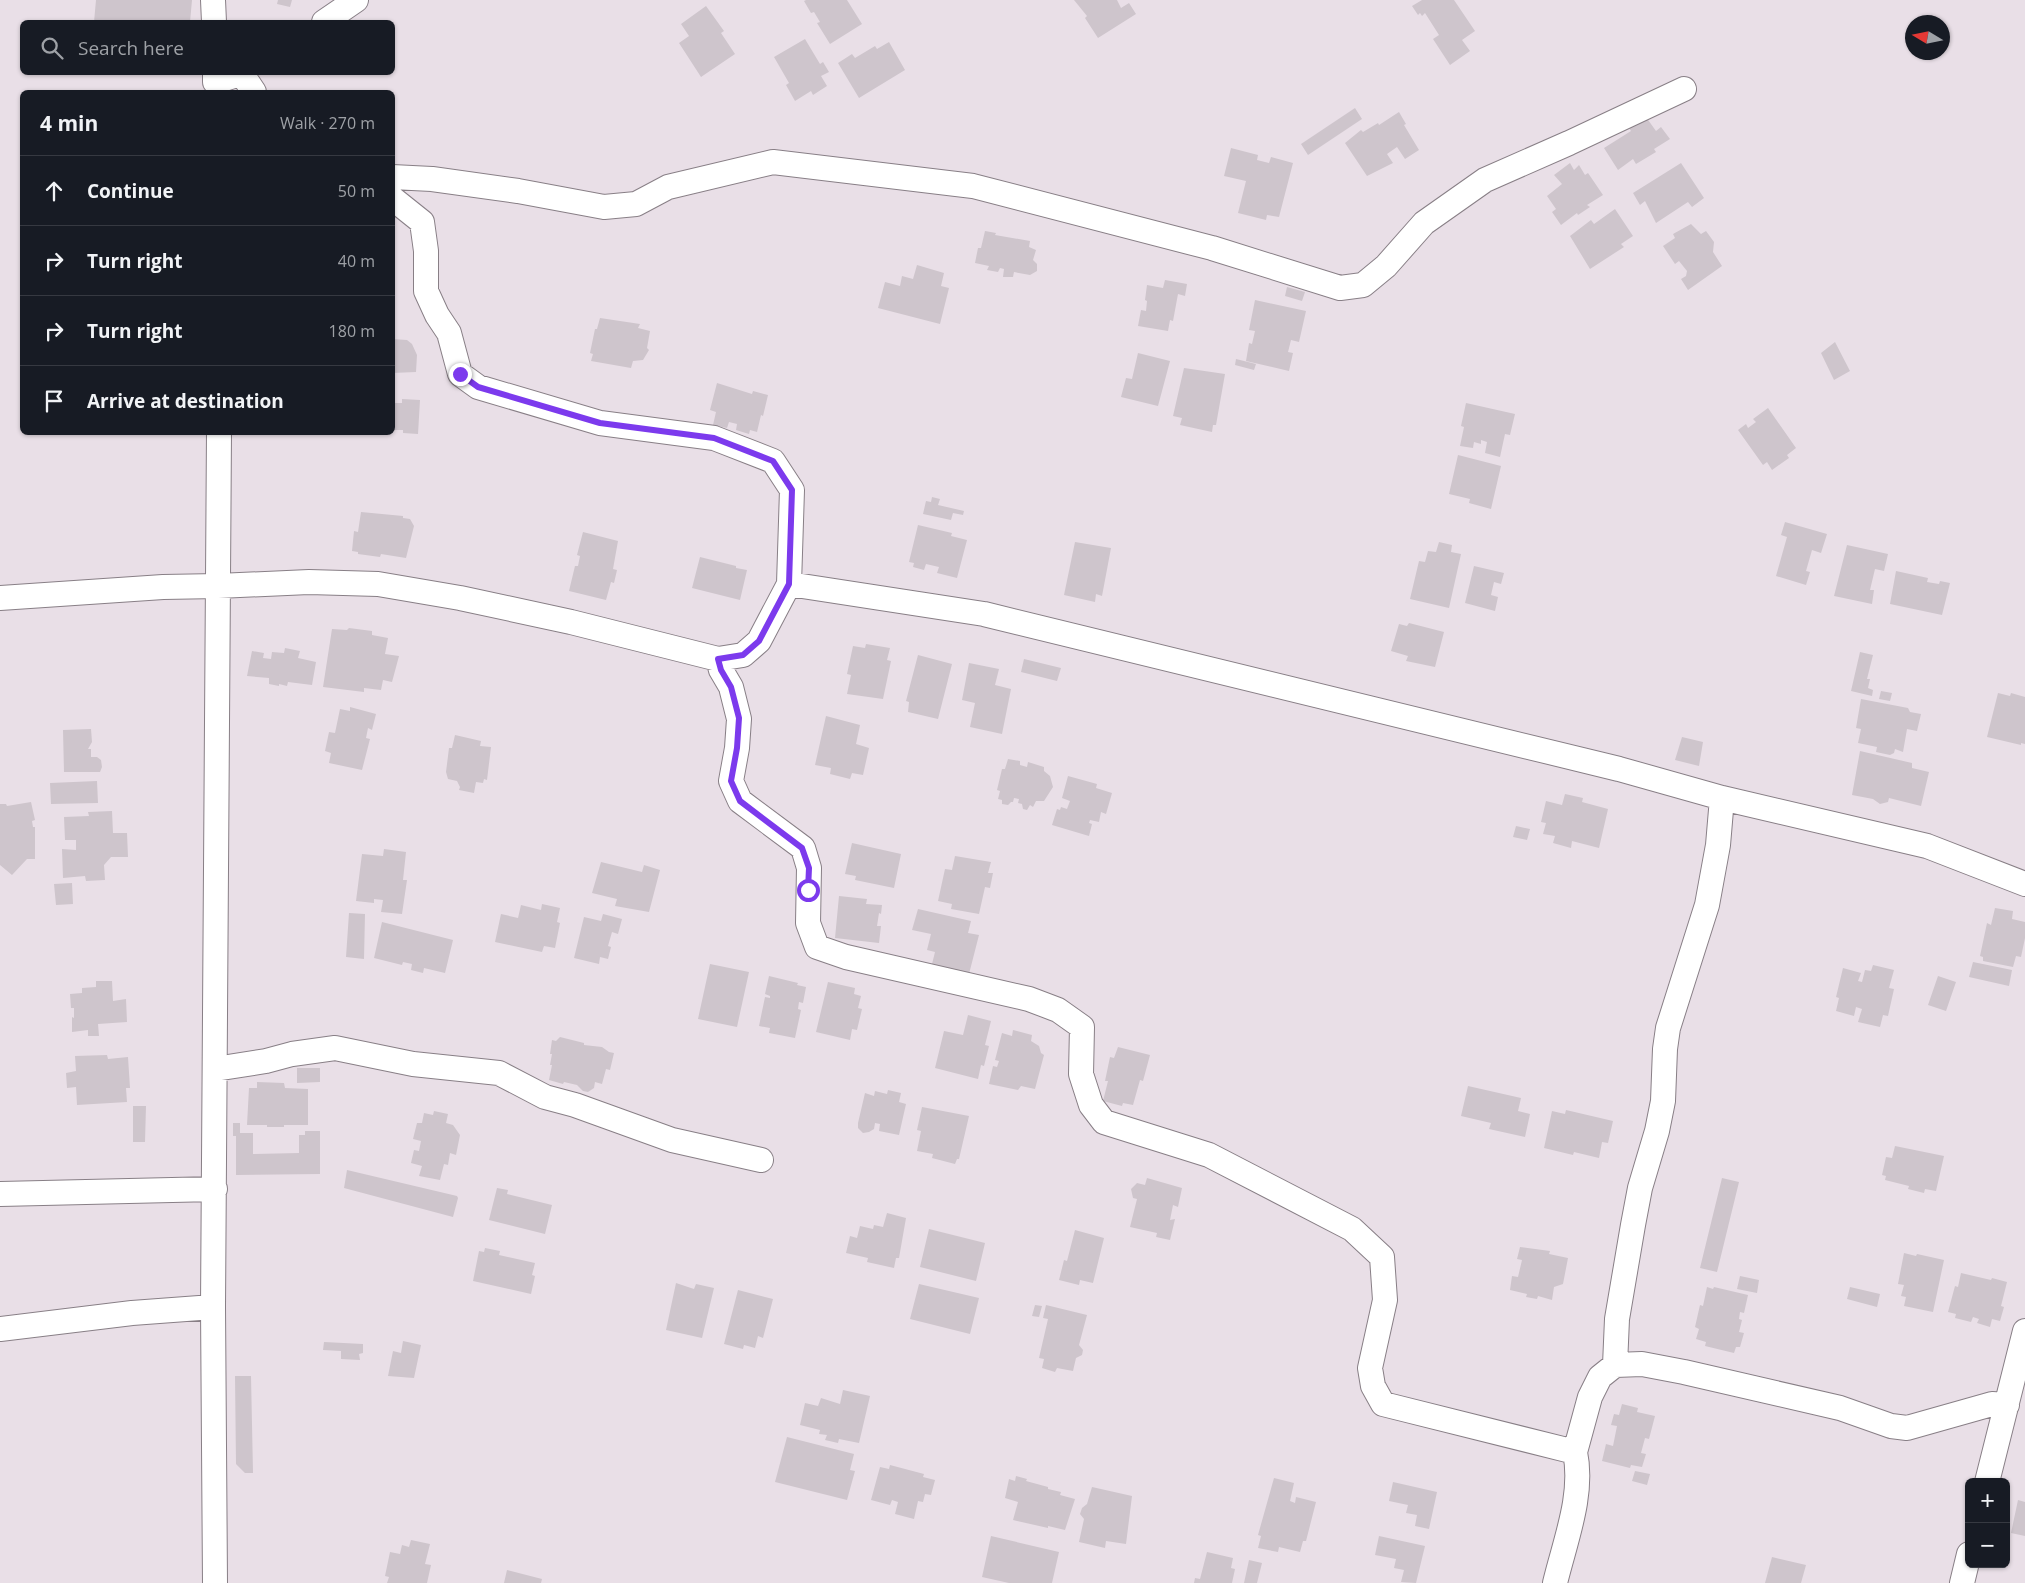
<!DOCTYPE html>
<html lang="en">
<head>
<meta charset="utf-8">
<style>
	:root { --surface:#171b24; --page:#20242c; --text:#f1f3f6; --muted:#9ea1a6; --line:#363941 }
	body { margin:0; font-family:"Open Sans",sans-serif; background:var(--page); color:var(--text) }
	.controls { position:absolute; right:15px; bottom:15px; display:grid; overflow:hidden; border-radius:8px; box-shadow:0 1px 4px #0004 }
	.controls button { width:45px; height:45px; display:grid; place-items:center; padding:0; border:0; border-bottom:1px solid var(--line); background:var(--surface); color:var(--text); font:25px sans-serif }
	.compass { position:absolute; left:1905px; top:15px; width:45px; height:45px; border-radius:50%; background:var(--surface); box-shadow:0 1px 4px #0004; rotate:280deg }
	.stop { position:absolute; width:15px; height:15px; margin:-11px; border:4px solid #7c3aed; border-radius:50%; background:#fff }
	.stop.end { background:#7c3aed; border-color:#fff; box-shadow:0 1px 5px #0008 }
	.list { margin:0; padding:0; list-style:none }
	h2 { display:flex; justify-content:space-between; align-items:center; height:65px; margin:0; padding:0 20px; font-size:21px }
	h2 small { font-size:16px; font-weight:400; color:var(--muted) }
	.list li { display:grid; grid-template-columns:32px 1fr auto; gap:15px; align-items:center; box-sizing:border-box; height:70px; padding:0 20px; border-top:1px solid var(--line) }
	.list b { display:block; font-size:19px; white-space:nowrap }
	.list em { font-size:16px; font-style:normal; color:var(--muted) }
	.icon { flex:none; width:28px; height:28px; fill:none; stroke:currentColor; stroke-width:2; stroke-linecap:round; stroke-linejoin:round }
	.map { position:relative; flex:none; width:2025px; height:1583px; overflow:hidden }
	.search { position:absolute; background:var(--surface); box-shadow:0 1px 4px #0004; left:20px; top:20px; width:375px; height:55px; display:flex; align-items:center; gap:12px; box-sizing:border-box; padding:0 18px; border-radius:8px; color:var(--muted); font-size:19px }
	.panel { position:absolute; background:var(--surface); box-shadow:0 1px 4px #0004; left:20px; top:90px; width:375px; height:345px; border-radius:8px }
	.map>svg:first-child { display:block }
	.building { fill:#cec5cc }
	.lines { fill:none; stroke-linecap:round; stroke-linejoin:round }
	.minor-casing { stroke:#887f86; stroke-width:26 }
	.minor { stroke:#fff; stroke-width:24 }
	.route { stroke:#7c3aed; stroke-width:6 }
</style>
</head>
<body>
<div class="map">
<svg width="2025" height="1583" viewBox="0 0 2025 1583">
	<rect width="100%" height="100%" fill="#e9dfe7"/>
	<path class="building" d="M96,0H192L190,22H94Z
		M278,0H292L290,7L277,4Z
		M806,0H847L862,24L830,44L817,23L820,22L814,12L811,13L804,1Z
		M1074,0H1117L1121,8L1129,3L1136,14L1098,38L1085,18L1087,16Z
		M1422,0H1454L1475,31L1462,40L1470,51L1450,65L1433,39L1439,35L1425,13L1422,16L1420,13L1418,15L1412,6Z
		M706,6L724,31L721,33L735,54L701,77L679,43L689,36L681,24Z
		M805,39L820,64L823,62L829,72L821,76L827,86L813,95L811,91L795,101L786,85L789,83L774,57Z
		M889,42L905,70L859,98L838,63L852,54L855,58L875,46L877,49Z
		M1355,108L1362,119L1308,155L1301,144Z
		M1399,112L1406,124L1404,125L1419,150L1405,159L1397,147L1387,154L1393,163L1367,176L1345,143L1361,130L1363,132L1378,123L1379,125Z
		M1646,117L1656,131L1661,127L1670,139L1654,149L1656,152L1636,164L1633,159L1618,170L1604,148L1631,131L1629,128Z
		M1231,148L1258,155L1257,160L1269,163L1271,157L1293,163L1279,217L1267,215L1266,220L1238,213L1246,181L1224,176Z
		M1570,163L1574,170L1579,165L1585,175L1588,173L1603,195L1587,205L1590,207L1578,215L1577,213L1561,225L1552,212L1556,209L1547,196L1562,184L1554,175Z
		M1681,163L1704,198L1692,207L1688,202L1656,223L1645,201L1640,205L1633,193Z
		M1615,209L1633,236L1621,244L1624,247L1590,269L1570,236L1591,220L1594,224Z
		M1691,224L1701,234L1706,231L1714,242L1713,252L1722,266L1688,290L1681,279L1686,276L1687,271L1679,261L1675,264L1663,246L1675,238L1673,234Z
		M985,231L996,233L995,235L1030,241L1029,247L1036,250L1033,260L1037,264V271L1030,275L1014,272L1013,277H1003L1004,269L1000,268L998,272L987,270L989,266L975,263L978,248H981Z
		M917,265L944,273L941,286L949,288L940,324L878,308L885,282L900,286L902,276L913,279Z
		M1165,280L1187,284L1185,296L1178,294L1173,321L1170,320L1168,331L1138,326L1141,310L1146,311L1147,301L1145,300L1147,285L1163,288Z
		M1287,287L1305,292L1302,301L1285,296Z
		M1255,300L1306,311L1299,342L1291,340L1288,352L1293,353L1289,371L1246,361L1249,343L1252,344L1255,331L1249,330Z
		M600,318L640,324L638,328L650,331L647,348L649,350L643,360L633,361L631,368L591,361L593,354L590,353L595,329H597Z
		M392,339L407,340L412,344L417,355L416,372L392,373Z
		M1835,342L1850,371L1834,380L1821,353Z
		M1138,353L1170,361L1158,406L1121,397L1126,378L1132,379Z
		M1236,359L1256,364L1254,370L1235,365Z
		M1184,368L1225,374L1216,425H1213L1212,432L1180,425L1182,418L1173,416Z
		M717,383L752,394L753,391L768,395L763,416L761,415L757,432L750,430L749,434L736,430L737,424L729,422L727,428L713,425L716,412L710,410Z
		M402,399L420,400L418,434L403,433V430H392V403H402Z
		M1466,403L1515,414L1510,435L1505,434L1500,457L1485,453L1487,442L1481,440V444L1474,442L1473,448L1460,446L1464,427L1461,426Z
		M1768,408L1796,448L1787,455L1789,458L1772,470L1767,462L1763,465L1738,430L1746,424L1748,428L1756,422L1753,419Z
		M1458,455L1501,466L1491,509L1469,503L1470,499L1449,494Z
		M932,497L940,499L938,505L964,511L963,515L953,513L951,520L923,514L926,501L931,502Z
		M361,512L403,516V518L410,519L414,526L406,558L381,554L380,557L358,554V552L352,551L354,531L358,532Z
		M1785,522L1827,534L1821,553L1812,550L1806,571L1810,572L1806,585L1776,576L1787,537L1781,535Z
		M918,525L952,533L951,536L967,540L957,578L937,573L939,567L926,564L924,570L913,567L914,563L909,562Z
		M583,532L618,541L613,569L617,570L614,583L611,582L606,600L569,591L575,566H578L580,556L577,555Z
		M1075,542L1111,548L1102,596L1096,594L1095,602L1064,595Z
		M1439,542L1452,545L1451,552L1461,554L1449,608L1410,599L1419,561L1425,562L1428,551L1436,552Z
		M1847,545L1888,554L1884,571L1875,569L1870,590H1874L1872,604L1834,596Z
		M700,557L736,566V568L747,570L740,600L692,588Z
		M1474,566L1504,573L1501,584L1494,582L1491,595L1498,597L1495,611L1465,603Z
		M1896,571L1928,578L1927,582L1939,584L1940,581L1950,583L1942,615L1890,604Z
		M1409,623L1444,632L1435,667L1406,661L1408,656L1391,651L1399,624L1407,626Z
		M349,628L372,631V635L388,638L385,654L399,656L392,682L383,680L381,690L364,688V692L323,687L332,629L347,630Z
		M866,644L890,648L887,660L891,661L883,699L847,694L851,675L847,674L853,646L865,648Z
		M285,648L300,651L298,658L316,662L312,685L288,682L287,686L279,684V686L269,684V678L247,676L252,651L264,653L263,658L271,659L272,652L284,653Z
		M1860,652L1873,655L1867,679H1870L1868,688L1873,690L1872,696L1851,691Z
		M918,655L952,664L938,719L908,712L909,702L906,701Z
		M1024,659L1061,668L1057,681L1021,672Z
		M969,663L999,669L995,685L1011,689L1002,734L970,727L975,703L962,700Z
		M1881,691L1892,693L1890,701L1879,699Z
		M1998,693L2010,696L2011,693L2025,697V744L2021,743V745L1987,737Z
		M1861,699L1908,708L1910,712L1921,714L1917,731L1907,729L1903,752L1895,749L1894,753L1890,755L1876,752L1877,747L1858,743L1861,729L1856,728Z
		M350,707L376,714L372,730L368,728L366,738L370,739L362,770L329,763L331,753L325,751L329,732L335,733L340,709L350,711Z
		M826,716L860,725L856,744L869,748L863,775L852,773L850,779L830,774L831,768L815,765Z
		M91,729L92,742L88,749H91V757H97L101,760L102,767L100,772H64L63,730Z
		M455,735L481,741L480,746L491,747L487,780L484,779L483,783L476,782L474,793L459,790L460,787L457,781L448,779L446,772L449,748H452Z
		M1682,737L1703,742L1699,766L1675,760Z
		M1860,751L1912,763V768L1929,772L1921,806L1889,798L1888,802L1880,804L1873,799L1852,795Z
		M1008,759L1020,761V765L1027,767L1028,762L1044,767V771L1050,776L1053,787L1044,801H1036L1033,807L1030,805L1027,810L1023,809L1022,804L1018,803L1019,799L1014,798L1013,802H1011L1008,805L1002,804V800L998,799L1000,791L997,790L1002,769H1005Z
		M1068,776L1097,784L1096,788L1112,793L1106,814L1101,812L1099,822L1090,820L1089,823L1092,824L1089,836L1052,825L1057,809L1060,810L1061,807L1067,809L1070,801L1062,798Z
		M97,781L98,803L51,804L50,783Z
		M1565,794L1583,798L1582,802L1608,809L1599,848L1572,841L1571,848L1553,843L1555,836L1543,834L1546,823L1541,822L1546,801L1562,805Z
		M31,802L35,820L32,821L33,827H35V859H27L12,875L0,865V804H6L7,806Z
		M112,811L113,833H127L128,857H111L104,865L105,880L86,881L85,876L63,878L62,849L76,850V840H65L64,817L89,816L88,812Z
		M1516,826L1530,829L1527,840L1513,837Z
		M852,843L901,854L894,888L855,880L856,876L845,874Z
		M384,849L406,852L403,880H407L402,914L381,912L383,900L374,899V903L356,901L362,854L383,856Z
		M955,856L991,862L988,873H993L990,888L985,887L979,914L951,909L952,904L938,901L945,869L952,870Z
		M601,862L642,872L644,865L660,870L649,912L615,906L617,899L592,893Z
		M72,883L73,904L56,905L54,884Z
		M839,896L867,899L866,904L882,905L881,914L879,913L877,926H881L879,943L835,938Z
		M542,904L560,908L557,922L560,923L555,948L544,946L542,952L495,942L501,914L518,918L521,905L541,910Z
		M1995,908L2013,911L2012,919L2025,922V938L2021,957L2016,956L2013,967L1983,961V957L1980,956L1987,923L1991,925Z
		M918,909L971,921L968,933L979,935L969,974L932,964L935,952L927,950L931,934L912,930Z
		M349,913L365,914L364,959L346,957Z
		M603,914L622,919L618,934L612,932L608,946L611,947L608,959L600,957L599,964L574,958L584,917L601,921Z
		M382,922L453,940L445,973L424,968L423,973L411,970L412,964L403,962L402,965L374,958Z
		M1973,962L2012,970L2009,986L1969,977Z
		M710,964L749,972L737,1027L698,1019Z
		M1873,965L1894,970L1889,988L1894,989L1888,1016L1883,1015L1880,1027L1858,1022L1862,1009L1856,1007L1854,1016L1836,1011L1839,998L1836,997L1843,968L1861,973L1858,981L1862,982L1865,970L1871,971Z
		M769,976L798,983L797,985L806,987L803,1003L799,1002L798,1009L801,1010L795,1038L769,1033L770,1028L759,1026L765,997L770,998V996L765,994Z
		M1938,976L1956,982L1946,1011L1928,1005Z
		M96,981H112L113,1001L126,999L127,1022L98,1024L99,1036H88V1030L72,1032V1017L74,1018V1008H71L70,994L82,993V988L96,987Z
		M828,982L855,988L854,994L861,996L858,1008L862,1009L857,1030L852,1029L850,1040L816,1032Z
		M968,1015L991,1021L985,1045L989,1046L984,1066L981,1065L978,1079L935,1068L944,1031L963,1035Z
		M1013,1030L1032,1035L1031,1041L1039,1046L1041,1053L1044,1055L1035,1089L1021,1086L1018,1090L989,1084L993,1066L997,1067L999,1061L995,1060L1002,1033L1012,1036Z
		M560,1037L584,1043V1045L602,1047L609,1052L614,1053L610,1070L606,1069L602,1084L595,1082L594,1088L588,1092L583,1091L577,1085L564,1082L563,1084L549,1080L552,1065H550L552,1054H550L552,1040L556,1041Z
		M1118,1047L1150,1055L1143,1081L1140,1080L1133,1105L1123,1103L1122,1106L1103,1101L1108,1081H1105L1110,1057L1114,1058Z
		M107,1055L108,1059L128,1057L130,1088H126L127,1102L77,1105L76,1087L67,1088L66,1073L76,1071L75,1056Z
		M297,1068H320V1082L297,1083Z
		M257,1082L284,1083L285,1088L308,1089V1125H284V1127H267V1125H247L249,1088H257Z
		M1468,1086L1521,1098L1518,1111L1530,1114L1525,1137L1489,1129L1491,1123L1461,1116Z
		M888,1090L901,1093L899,1102L906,1104L899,1135L879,1131L880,1124L875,1123L874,1129L869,1132L863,1133L858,1128V1123L865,1093L874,1096L875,1091L887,1094Z
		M133,1106H146L145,1142H133Z
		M922,1107L969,1116L959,1159H957L955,1164L932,1158L933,1154L917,1151L921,1131L917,1130Z
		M1566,1110L1613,1121L1608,1143L1602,1142L1599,1158L1574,1152L1573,1155L1544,1148L1552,1111L1565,1114Z
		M434,1111L448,1114L446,1123L453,1125L460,1135L456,1155L450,1153L448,1165L444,1164L440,1180L419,1176L422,1166L411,1163L414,1150L419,1151L421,1141L413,1139L417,1123H422L424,1113L433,1115Z
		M233,1123H240V1133H253V1154L299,1153V1135H305V1131H320V1174L236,1175V1136H233Z
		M1895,1146L1944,1156L1936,1191L1925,1189L1924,1193L1908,1189L1909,1186L1885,1180L1886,1176L1882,1175L1886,1157L1892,1158Z
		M347,1170L457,1196L458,1198L453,1217L344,1188Z
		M1147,1178L1182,1188L1178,1207L1173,1205L1170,1220L1175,1219L1170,1240L1156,1237L1157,1233L1130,1227L1137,1199L1133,1198L1131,1189L1137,1183L1145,1185Z
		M1722,1178L1739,1182L1717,1272L1700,1268Z
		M497,1188L508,1190L507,1194L552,1205L545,1234L489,1220Z
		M887,1213L906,1218L899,1258H896L894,1268L867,1262L868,1258L846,1253L850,1236L857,1238L860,1226L873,1229L874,1225L883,1227Z
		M929,1229L985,1243L976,1281L920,1267Z
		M1075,1230L1104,1238L1093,1283L1080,1280L1079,1285L1059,1280L1064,1260L1067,1261Z
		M1520,1247L1550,1251L1549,1254L1568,1258L1563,1284L1554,1287L1552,1300L1538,1296L1537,1299L1526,1297L1527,1294L1510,1290L1512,1276L1518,1277L1522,1260L1517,1259Z
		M485,1248L500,1251L499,1255L535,1263L532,1275L535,1276L531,1294L473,1281L479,1251L484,1252Z
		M1904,1253L1916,1256L1917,1254L1944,1260L1933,1312L1904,1306L1906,1297L1901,1296L1904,1285L1898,1284Z
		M1961,1273L1991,1280L1992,1278L2007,1282L2001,1306L2004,1307L2000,1321L1992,1319L1990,1327L1977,1323L1979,1319L1973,1317L1971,1322L1955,1318L1956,1314L1948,1312L1955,1286L1958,1287Z
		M1740,1276L1759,1280L1757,1293L1737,1289Z
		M676,1283L694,1289L696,1284L714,1288L702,1338L666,1330Z
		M919,1284L979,1298L970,1334L910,1319Z
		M1707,1287L1713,1289L1714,1287L1748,1295L1744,1313L1740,1312L1739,1319L1742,1320L1739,1332L1744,1333L1740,1347H1736L1734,1353L1705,1346L1706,1342L1696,1339L1699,1329L1695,1327L1700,1305L1703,1306Z
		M1850,1287L1880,1294L1877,1307L1847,1299Z
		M738,1290L773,1299L763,1338L758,1336L755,1348L744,1345L743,1349L724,1344Z
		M1035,1305L1042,1306L1039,1317L1032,1316Z
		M1046,1305L1087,1315L1079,1345L1083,1350L1082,1355L1076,1358L1073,1371L1057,1368L1055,1372L1042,1368L1044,1359L1039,1358L1048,1319L1043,1318Z
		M403,1341L421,1345L414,1378L388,1376L393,1351L401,1353Z
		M324,1342L363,1344V1353L359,1354L360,1360L341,1359V1351L323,1350Z
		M235,1376H251L253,1473H245L236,1464Z
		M843,1390L870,1396L859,1443L839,1439L838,1443L825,1440L827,1435L819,1434L820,1430L800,1425L805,1403L818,1406L821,1398L840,1404Z
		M1622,1404L1638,1408L1637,1412L1655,1416L1649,1439L1645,1438L1641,1453L1646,1454L1642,1467L1631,1465L1630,1468L1602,1461L1606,1444L1613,1446L1617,1426L1611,1425L1614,1414L1619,1415Z
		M787,1437L854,1454L850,1470L855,1471L847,1500L775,1482Z
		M890,1465L924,1474L923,1477L935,1480L931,1495L925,1494L923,1502L918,1501L914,1519L895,1514L898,1502L892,1500L890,1505L871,1500L880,1467L889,1469Z
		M1635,1471L1650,1474L1647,1485L1632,1481Z
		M1016,1476L1027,1479L1026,1481L1048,1487V1489L1061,1492L1060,1495L1075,1499L1065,1530L1048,1526V1528L1013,1520L1018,1502L1005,1498L1009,1479L1015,1481Z
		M1274,1478L1294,1483L1290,1501L1295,1503L1296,1497L1316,1502L1306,1541H1303L1300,1552L1279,1547L1278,1552L1258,1548L1261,1536L1258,1535Z
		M1393,1482L1437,1492L1429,1529L1415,1526L1417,1515L1406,1513L1408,1505L1389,1501Z
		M1092,1487L1132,1496L1126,1544L1106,1541L1105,1548L1079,1542L1084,1519L1080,1514L1082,1508L1087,1504Z
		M2018,1500L2025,1502V1536L2011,1533Z
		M991,1536L1059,1552L1052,1583H1009L982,1577Z
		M1379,1536L1425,1546L1416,1583L1401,1582L1404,1570L1394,1568L1396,1559L1375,1555Z
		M411,1540L430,1544L425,1564L431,1565L427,1583H387L389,1577L385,1576L390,1552L400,1554L402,1545L409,1547Z
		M1207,1552L1233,1558L1231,1568L1235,1569L1232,1583H1194L1195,1578L1200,1579Z
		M1772,1557L1806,1565L1801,1583H1765Z
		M1249,1560L1262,1563L1257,1583H1244Z
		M507,1570L542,1579L541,1583H504Z"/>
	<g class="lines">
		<defs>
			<path id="minor" d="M213,0L214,22
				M324,22L356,0
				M215,72V82L246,72
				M242,74L254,92
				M392,177L432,179L518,191L604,207L636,204L668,187L773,162L973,186L1212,248L1340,288L1363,285L1386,266L1424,223L1485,180L1569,143L1684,89
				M392,198L422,222L426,251V291L437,315L449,333L460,374L478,387L600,423L714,438L773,461L792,490L789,584
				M0,598L163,587L218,586L309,582L378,584L460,598L571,622L718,659L743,655L759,641L789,584L984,614L1619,769L1722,798L1927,846L2025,884
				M718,659L721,670L731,687L739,719L737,748L731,781L740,801L803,848L809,868L808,923L817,947L846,957L1029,999L1058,1010L1082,1027L1081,1074L1091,1105L1104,1122L1209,1155L1352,1229L1382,1257L1385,1300L1370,1368L1373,1386L1383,1404L1575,1452C1584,1495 1565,1541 1555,1583
				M215,1069L266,1061L292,1054L335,1048L413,1064L499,1073L545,1097L575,1105L672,1140L761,1160
				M0,1194L215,1189
				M0,1329L132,1313L213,1307
				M1615,1365L1617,1319L1633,1225L1640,1188L1657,1131L1663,1101L1665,1049L1668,1028L1707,905L1718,845L1722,798
				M1575,1452L1590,1397L1600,1377L1615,1365L1642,1364L1684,1372L1840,1408L1891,1426L1907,1428L1992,1404L2007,1405
				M1987,1482L2025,1331
				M215,1583L213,1307L219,432
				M1962,1583L1969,1554"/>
		</defs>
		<use href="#minor" class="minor-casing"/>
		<use href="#minor" class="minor"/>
	</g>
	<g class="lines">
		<path class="route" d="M460,374L478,387L600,423L714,438L773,461L792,490L789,584L759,641L743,655L718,659L721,670L731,687L739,718L737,748L731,781L740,801L802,848L809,868L808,890"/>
	</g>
</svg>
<div class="controls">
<button>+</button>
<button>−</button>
</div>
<svg class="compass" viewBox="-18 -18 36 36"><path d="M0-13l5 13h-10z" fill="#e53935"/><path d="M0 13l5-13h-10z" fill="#9ea1a6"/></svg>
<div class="stop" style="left:808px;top:890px"></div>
<div class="stop end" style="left:460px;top:374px"></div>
<div class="search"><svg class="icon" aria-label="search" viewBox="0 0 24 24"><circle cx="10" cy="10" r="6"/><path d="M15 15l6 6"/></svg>Search here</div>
<section class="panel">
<h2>4 min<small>Walk · 270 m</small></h2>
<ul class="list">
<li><svg class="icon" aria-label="ahead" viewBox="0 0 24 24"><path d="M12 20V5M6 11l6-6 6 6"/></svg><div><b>Continue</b></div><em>50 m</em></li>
<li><svg class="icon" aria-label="right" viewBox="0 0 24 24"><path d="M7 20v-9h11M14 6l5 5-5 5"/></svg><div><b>Turn right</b></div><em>40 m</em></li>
<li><svg class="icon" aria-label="right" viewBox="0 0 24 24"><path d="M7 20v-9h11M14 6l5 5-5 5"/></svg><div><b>Turn right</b></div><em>180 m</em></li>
<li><svg class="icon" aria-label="arrive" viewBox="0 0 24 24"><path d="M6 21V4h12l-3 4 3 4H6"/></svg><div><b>Arrive at destination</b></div></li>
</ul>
</section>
</div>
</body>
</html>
